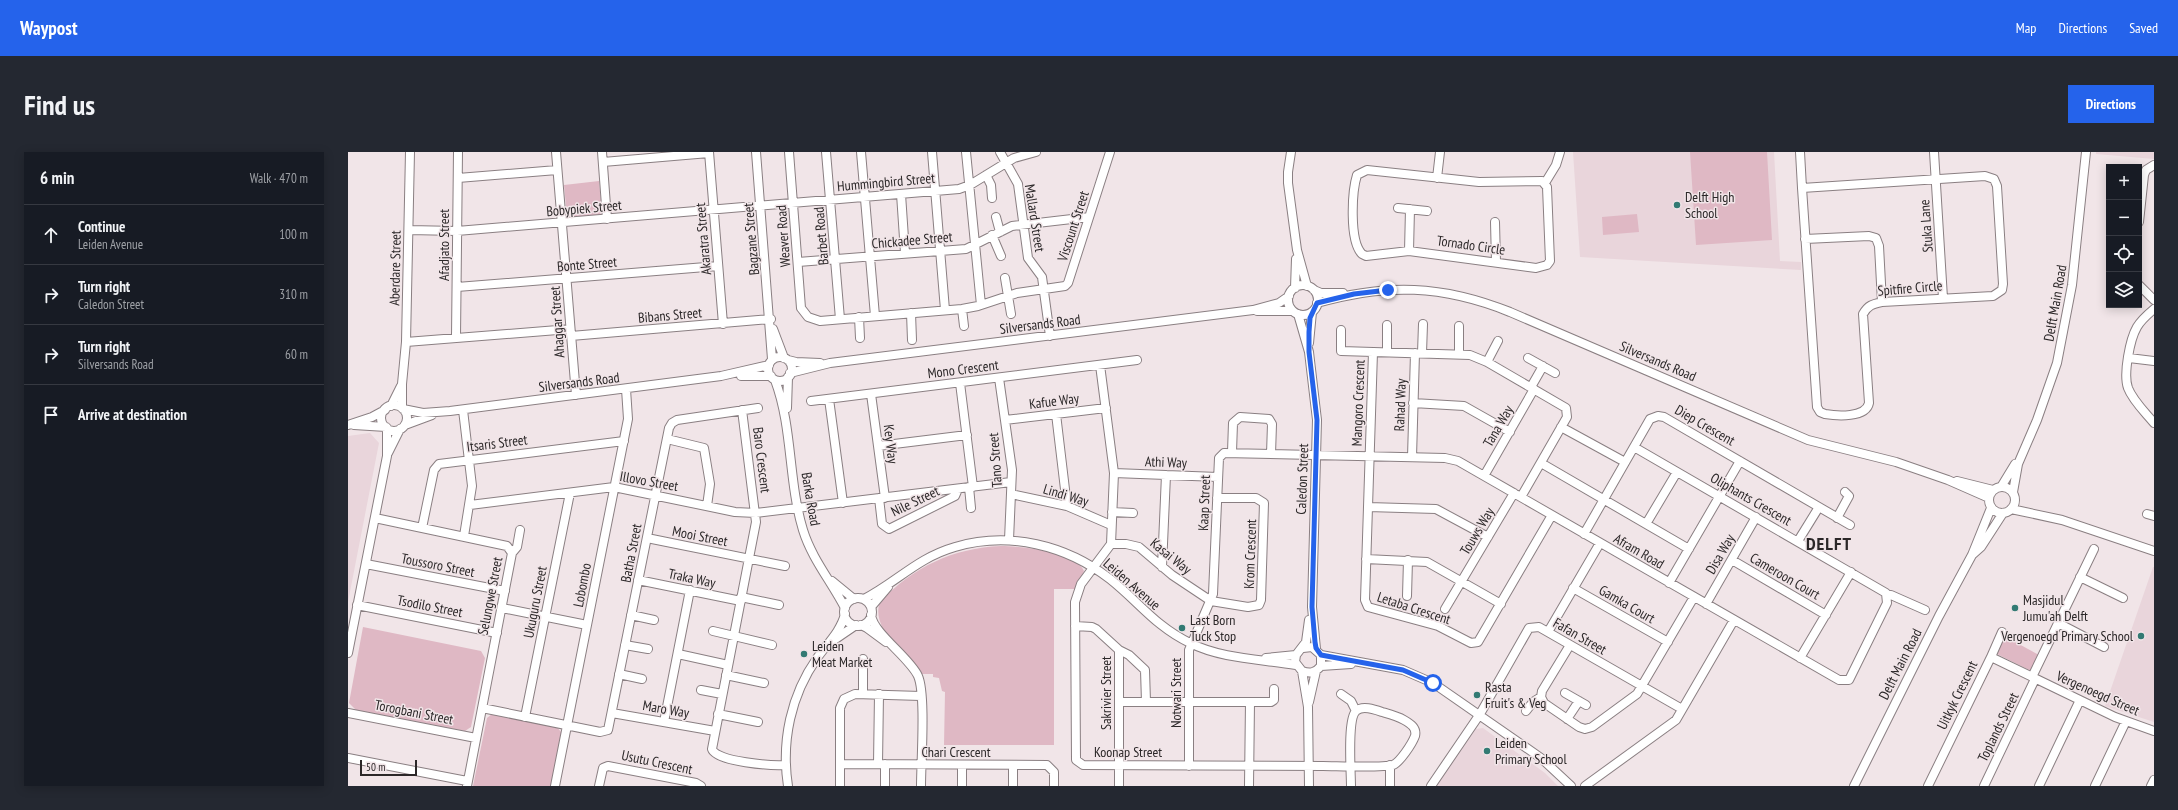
<!DOCTYPE html>
<html lang="en">
<head>
<meta charset="utf-8">
<style>
	:root { --surface:#171b24; --page:#242831; --text:#f1f3f6; --muted:#9ea1a6; --line:#363941; --accent:#2563eb }
	body { margin:0; font-family:"PT Sans Narrow",sans-serif; background:var(--page); color:var(--text) }
	.controls { position:absolute; right:12px; top:12px; display:grid; overflow:hidden; border-radius:0px; box-shadow:0 2px 10px #0003 }
	.controls button { width:36px; height:36px; display:grid; place-items:center; padding:0; border:0; border-bottom:1px solid var(--line); background:var(--surface); color:var(--text); font:20px sans-serif }
	.scale { position:absolute; left:12px; bottom:10px; width:57px; box-sizing:border-box; padding-left:4px; border:2px solid #2b2728; border-top:0; font-size:11px; line-height:14px; white-space:nowrap; color:#2b2728; -webkit-text-stroke:3px #f1e5e8; paint-order:stroke }
	.stop { position:absolute; width:12px; height:12px; margin:-9px; border:3px solid #2563eb; border-radius:50%; background:#fff }
	.stop.end { background:#2563eb; border-color:#fff; box-shadow:0 1px 4px #0008 }
	.list { margin:0; padding:0; list-style:none }
	h2 { display:flex; justify-content:space-between; align-items:center; height:52px; margin:0; padding:0 16px; font-size:17px }
	h2 small { font-size:13px; font-weight:400; color:var(--muted) }
	.list li { display:grid; grid-template-columns:26px 1fr auto; gap:12px; align-items:center; box-sizing:border-box; height:60px; padding:0 16px; border-top:1px solid var(--line) }
	.list b { display:block; font-size:15px; white-space:nowrap }
	.list p { margin:0; font-size:13px; white-space:nowrap; color:var(--muted) }
	.list em { font-size:13px; font-style:normal; color:var(--muted) }
	.icon { flex:none; width:22px; height:22px; fill:none; stroke:currentColor; stroke-width:2; stroke-linecap:round; stroke-linejoin:round }
	.map { position:relative; flex:none; width:1806px; height:634px; overflow:hidden; border-radius:0px }
	header { display:flex; align-items:center; gap:24px; box-sizing:border-box; height:56px; padding:0 20px; background:var(--accent); color:#fff }
	header strong { font-size:19px }
	nav { display:flex; gap:22px; margin-inline-start:auto; font-size:14px }
	.intro { display:flex; align-items:center; justify-content:space-between; box-sizing:border-box; height:96px; padding:0 24px }
	h1 { margin:0; font-size:28px }
	.button { padding:10px 18px; border-radius:0px; background:var(--accent); color:#fff; font-size:14px; font-weight:700 }
	main { display:flex; gap:24px; padding:0 24px }
	aside { flex:1; background:var(--surface); border-radius:0px; box-shadow:0 2px 10px #0003 }
	.map>svg:first-child { display:block }
	.built { fill:#e9d5db }
	.green { fill:#dfb8c4 }
	.lines { fill:none; stroke-linecap:round; stroke-linejoin:round }
	.minor-casing { stroke:#8a7f82; stroke-width:10 }
	.minor { stroke:#fff; stroke-width:8 }
	.route { stroke:#2563eb; stroke-width:5 }
	.poi-dot { fill:#327a73; stroke:#f1e5e8; stroke-width:1.5 }
	.labels { text-anchor:middle; stroke-width:3; stroke-linejoin:round; paint-order:stroke }
	.street-label { font-size:14px; fill:#2b2728; stroke:#f1e5e8 }
	.poi-label { font-size:14px; fill:#2b2728; stroke:#f1e5e8; text-anchor:start }
	.district-label { font-size:18px; font-weight:bold; letter-spacing:1px; fill:#2b2728; stroke:#f1e5e8 }
</style>
</head>
<body>
<header>
<strong>Waypost</strong>
<nav><a>Map</a><a>Directions</a><a>Saved</a></nav>
</header>
<div class="intro"><h1>Find us</h1><a class="button">Directions</a></div>
<main>
<aside>
<h2>6 min<small>Walk · 470 m</small></h2>
<ul class="list">
<li><svg class="icon" aria-label="ahead" viewBox="0 0 24 24"><path d="M12 20V5M6 11l6-6 6 6"/></svg><div><b>Continue</b><p>Leiden Avenue</p></div><em>100 m</em></li>
<li><svg class="icon" aria-label="right" viewBox="0 0 24 24"><path d="M7 20v-9h11M14 6l5 5-5 5"/></svg><div><b>Turn right</b><p>Caledon Street</p></div><em>310 m</em></li>
<li><svg class="icon" aria-label="right" viewBox="0 0 24 24"><path d="M7 20v-9h11M14 6l5 5-5 5"/></svg><div><b>Turn right</b><p>Silversands Road</p></div><em>60 m</em></li>
<li><svg class="icon" aria-label="arrive" viewBox="0 0 24 24"><path d="M6 21V4h12l-3 4 3 4H6"/></svg><div><b>Arrive at destination</b></div></li>
</ul>
</aside>
<div class="map">
<svg width="1806" height="634" viewBox="0 0 1806 634">
	<rect width="100%" height="100%" fill="#f1e5e8"/>
	<path class="built" d="M1225,0H1426L1432,109L1453,110V118L1232,105Z
		M1748,0H1806V7L1748,2Z
		M22,281L31,291L0,450V284Z
		M1805,415H1806V570L1757,554Z
		M1135,576L1197,621L1210,634H1089L1091,628L1128,577Z"/>
	<path class="green" d="M1342,0H1419L1424,88L1348,93Z
		M251,29L254,60L251,63L222,66L219,64L216,33Z
		M1289,62L1291,80L1255,83L1254,65Z
		M653,394C672,394 729,400 736,419L728,437H706V593H596L597,540L594,539L591,526L585,525V522H572C557,504 522,475 532,450C565,415 605,396 653,394Z
		M15,475L133,499L137,506L123,575L117,579L8,558L1,551Z
		M1656,484L1691,503L1683,519L1647,501Z
		M144,562L209,575L213,580V584L203,634H125L139,566Z"/>
	<g class="lines">
		<defs>
			<path id="minor" d="M208,0L228,243
				M254,0L259,67
				M361,0L375,172
				M408,0L424,207
				M441,0L453,156L460,165L472,169L614,157L630,154L669,141L717,134L720,131L762,0
				M478,0L492,167
				M513,0L527,164
				M584,0L597,158
				M618,0L633,153
				M652,0L670,32L680,106L694,125L702,184
				M943,0L940,20V31L949,98L959,134
				M1452,0L1454,36L1469,255L1472,260L1477,262C1489,264 1518,266 1521,251L1515,162C1520,153 1525,152 1534,150L1645,144L1654,138L1655,132L1649,34L1646,27L1637,24L1454,36
				M1586,0L1595,146
				M255,10L361,1
				M1019,18L1131,30L1194,29L1199,35L1202,109L1199,113L1188,116L1061,99L1018,104L1014,102C1001,89 1004,39 1009,23Z
				M638,23L643,33L644,46
				M110,26L209,18
				M1089,26L1092,0
				M1197,31L1208,13L1212,0
				M553,42L557,101
				M1050,56L1079,59
				M648,65L652,80
				M1147,70L1148,110
				M1791,70L1796,23L1798,18L1806,13
				M61,78L109,79L611,37L622,33L666,6L688,0
				M644,83L653,104
				M1457,87L1521,84L1528,86L1531,94L1534,150
				M1061,99L1062,57
				M450,110L618,97L664,74L741,65
				M657,126L663,162
				M1791,133L1806,148
				M940 148a15 15 0 1 1 30 0a15 15 0 1 1-30 0Z
				M109,135L370,114
				M947,136L948,107
				M966,138L973,141H995
				M969,151C1038,131 1095,133 1162,160L1460,288L1548,310L1600,328L1641,346
				M614,157L616,174
				M1806,157C1800,162 1793,168 1789,175C1782,187 1775,222 1780,236C1785,249 1797,260 1806,271
				M909,159H944
				M563,161L564,188
				M950,162L961,200L969,268L964,455L968,497
				M511,165L512,186
				M1111,174V202
				M425,177L436,206
				M993,178V199L1122,203L1139,210L1218,256L1219,265L1173,345
				M223,184L423,167
				M108,185L110,0
				M58,190L222,177
				M961,191L964,160
				M1025,200L1017,448L1020,455L1090,474L1123,491L1130,490L1204,363
				M1039,200V173
				M1074,201L1075,172
				M420 217a12 12 0 1 1 24 0a12 12 0 1 1-24 0Z
				M1180,206L1207,221
				M1781,206L1806,209
				M440,208L448,210L472,211
				M1139,210L1150,189
				M752,213L766,321L763,392L733,432L727,450L728,608L735,613C815,613 895,614 975,614C988,614 1035,616 1045,613C1052,610 1064,592 1067,584C1069,576 1063,572 1056,568C1049,564 1041,562 1034,560C1026,557 1014,553 1008,559C999,567 1003,621 1003,634
				M442,221L482,211L905,158L931,151L941,144
				M393,224H423
				M651,226L664,318L661,388
				M427,228C445,276 440,329 455,378C464,407 483,429 497,456
				M612,231L625,335
				M1183,235L1195,214
				M523,242L537,346
				M481,247L495,351
				M463,249L789,208
				M1065,251L1116,254L1162,280
				M33 266a13 13 0 1 1 26 0a13 13 0 1 1-26 0Z
				M43,254L53,234
				M54,256V232L58,190L62,0
				M439,256L440,225
				M55,257L75,261L102,259L373,224L421,213
				M115,258L124,334L116,384
				M394,258L408,370L364,597C368,610 425,614 438,613
				M708,262L719,354
				M657,268L758,256
				M0,273L24,265L37,258
				M6,273L38,275
				M57,273L84,263
				M1213,275L1277,310
				M319,287L356,296L362,332L359,354
				M530,294L619,283
				M884,300L885,271L892,265L921,267L924,272L923,302
				M40,301L52,277
				M1064,305L1067,201
				M1193,311L1341,397
				M766,321L870,325
				M1136,324L1186,237
				M1609,329L1645,338
				M1641 348a13 13 0 1 1 26 0a13 13 0 1 1-26 0Z
				M621,335L623,356
				M1653,335L1667,312
				M1665,340L1670,312L1689,268L1709,211L1724,133L1738,0
				M663,342L719,354L763,373
				M531,346L534,372L541,377L607,344L610,337
				M122,353L266,335L387,360L408,361L663,330
				M1020,355L1088,357L1140,385
				M1663,357L1714,368L1806,399
				M764,360L785,361
				M1799,362L1806,364
				M27,366L159,394L164,401L119,634
				M1489,366L1501,344L1497,340
				M1298,372L1329,320
				M74,376L86,318L91,312L276,289
				M1236,382L1302,267L1310,264L1316,265L1502,373
				M299,386L437,414
				M1450,389L1471,355
				M763,392H778L791,395L824,423L863,449L900,455L911,453L913,448L916,351L908,346H869
				M164,401L169,395L172,378
				M1624,403L1633,395L1655,361
				M1018,407L1079,410L1153,452
				M1384,408L1478,463
				M18,412L157,439
				M814,415L818,323
				M1732,425L1775,446
				M290,428L393,449
				M484,429L506,447
				M1321,431L1392,309
				M1225,436L1320,490
				M1059,444L1060,408
				M1539,444L1543,443L1577,458
				M393,445L431,453
				M496 460a14 14 0 1 1 28 0a14 14 0 1 1-28 0Z
				M516,447C549,430 569,406 607,395C661,379 718,393 762,427C791,450 807,474 842,491C874,507 913,507 948,513
				M1358,452L1408,365
				M9,453L149,481
				M523,455L540,435
				M154,456L239,473
				M1097,457L1166,341
				M283,463L306,468
				M523,463C525,481 562,506 570,524C578,542 573,610 573,634
				M1710,471L1756,495
				M513,473L519,476L538,490
				M727,474L744,475L748,477L771,498V634
				M365,479L424,493
				M1200,480L1252,391
				M486,488L508,473
				M277,493L300,497
				M1222,493L1194,539L1193,545L1196,551L1231,575L1237,577L1244,575L1289,542L1346,445
				M955,496L964,495L973,503V514C967,521 962,522 954,519L947,510L948,503L958,490L961,468
				M771,498L781,503L797,518L798,550
				M0,501L39,304V276
				M330,502L380,513
				M973,503L1055,518L1085,531L1193,606L1223,634
				M1643,505L1654,480
				M918,506L948,503
				M1452,506L1503,420
				M515,507V542
				M973,514L1003,512
				M954,519L960,555L961,634
				M271,522L294,527
				M378,523L416,531
				M1684,525L1746,397
				M353,538L374,542
				M1217,541L1238,553
				M993,542L1003,549L1008,559
				M771,550H923L926,548V537
				M961,550L968,519
				M134,556L252,580L260,578L321,276L324,271L329,268L410,256
				M1178,559L1185,550L1193,545
				M0,561L128,586
				M264,561L367,579
				M370,562L410,570
				M177,565L222,341
				M1219,567L1231,549
				M316,570L342,438
				M0,606L119,629
				M492,612L699,613L706,620V634
				M530,612L531,542
				M537,612V634
				M1042,613V634
				M841,614V498L865,442L871,306L876,301L1097,306L1110,309L1491,528H1501L1539,451L1538,441L1286,295
				M207,634L280,267L278,237
				M251,634L255,616L260,614L348,631L353,634
				M440,634C433,589 443,543 469,506C479,492 493,479 497,462
				M492,634V556L496,547L507,542L573,544
				M614,634V613
				M665,634V613
				M901,634L902,550
				M1083,634L1132,562L1181,476L1191,475L1334,557
				M1237,634L1328,568L1386,468
				M1506,634L1591,464L1624,403L1643,356
				M1580,634L1643,505L1767,565L1806,579
				M1636,634L1687,527
				M1691,634L1732,548
				M1747,634L1778,569
				M1803,634L1806,628"/>
		</defs>
		<use href="#minor" class="minor-casing"/>
		<use href="#minor" class="minor"/>
	</g>
	<g class="lines">
		<path class="route" d="M1040,138L1006,142L969,151L962,166L961,180V200L969,268L964,455L967,490L968,496L973,503L1055,518L1085,531"/>
	</g>
	<g class="poi-dot">
		<circle cx="1329" cy="53" r="4"/>
		<circle cx="1667" cy="456" r="4"/>
		<circle cx="834" cy="476" r="4"/>
		<circle cx="1793" cy="484" r="4"/>
		<circle cx="456" cy="502" r="4"/>
		<circle cx="1129" cy="543" r="4"/>
		<circle cx="1139" cy="599" r="4"/>
	</g>
	<g class="labels">
		<g class="street-label">
			<text transform="translate(538 30) rotate(-5)" y="5">Hummingbird Street</text>
			<text transform="translate(236 56) rotate(-5)" y="5">Bobypiek Street</text>
			<text transform="translate(687 66) rotate(81)" y="5">Mallard Street</text>
			<text transform="translate(725 74) rotate(-72)" y="5">Viscount Street</text>
			<text transform="translate(1578 74) rotate(-94)" y="5">Stuka Lane</text>
			<text transform="translate(435 84) rotate(-94)" y="5">Weaver Road</text>
			<text transform="translate(473 84) rotate(-95)" y="5">Barbet Road</text>
			<text transform="translate(355 87) rotate(-95)" y="5">Akaratra Street</text>
			<text transform="translate(403 87) rotate(-95)" y="5">Bagzane Street</text>
			<text transform="translate(564 88) rotate(-5)" y="5">Chickadee Street</text>
			<text transform="translate(96 93) rotate(-90)" y="5">Afadjato Street</text>
			<text transform="translate(1123 93) rotate(8)" y="5">Tornado Circle</text>
			<text transform="translate(239 112) rotate(-5)" y="5">Bonte Street</text>
			<text transform="translate(47 116) rotate(-89)" y="5">Aberdare Street</text>
			<text transform="translate(1562 136) rotate(-5)" y="5">Spitfire Circle</text>
			<text transform="translate(1707 151) rotate(-80)" y="5">Delft Main Road</text>
			<text transform="translate(322 163) rotate(-5)" y="5">Bibans Street</text>
			<text transform="translate(209 170) rotate(-94)" y="5">Ahaggar Street</text>
			<text transform="translate(692 172) rotate(-7)" y="5">Silversands Road</text>
			<text transform="translate(1310 209) rotate(23)" y="5">Silversands Road</text>
			<text transform="translate(615 217) rotate(-7)" y="5">Mono Crescent</text>
			<text transform="translate(231 230) rotate(-7)" y="5">Silversands Road</text>
			<text transform="translate(706 249) rotate(-7)" y="5">Kafue Way</text>
			<text transform="translate(1010 251) rotate(-88)" y="5">Mangoro Crescent</text>
			<text transform="translate(1052 253) rotate(-88)" y="5">Rahad Way</text>
			<text transform="translate(1357 273) rotate(30)" y="5">Diep Crescent</text>
			<text transform="translate(1150 274) rotate(-60)" y="5">Tana Way</text>
			<text transform="translate(149 291) rotate(-7)" y="5">Itsaris Street</text>
			<text transform="translate(543 292) rotate(83)" y="5">Key Way</text>
			<text transform="translate(414 308) rotate(83)" y="5">Baro Crescent</text>
			<text transform="translate(647 308) rotate(-94)" y="5">Tano Street</text>
			<text transform="translate(818 310) rotate(2)" y="5">Athi Way</text>
			<text transform="translate(954 327) rotate(-88)" y="5">Caledon Street</text>
			<text transform="translate(301 329) rotate(10)" y="5">Illovo Street</text>
			<text transform="translate(718 343) rotate(17)" y="5">Lindi Way</text>
			<text transform="translate(463 347) rotate(80)" y="5">Barka Road</text>
			<text transform="translate(1403 347) rotate(30)" y="5">Oliphants Crescent</text>
			<text transform="translate(567 349) rotate(-26)" y="5">Nile Street</text>
			<text transform="translate(856 351) rotate(-88)" y="5">Kaap Street</text>
			<text transform="translate(1129 379) rotate(-59)" y="5">Touws Way</text>
			<text transform="translate(352 384) rotate(11)" y="5">Mooi Street</text>
			<text transform="translate(1291 399) rotate(30)" y="5">Afram Road</text>
			<text transform="translate(283 401) rotate(-79)" y="5">Batha Street</text>
			<text transform="translate(902 402) rotate(-88)" y="5">Krom Crescent</text>
			<text transform="translate(1372 402) rotate(-60)" y="5">Disa Way</text>
			<text transform="translate(823 404) rotate(39)" y="5">Kasai Way</text>
			<text transform="translate(90 413) rotate(11)" y="5">Toussoro Street</text>
			<text transform="translate(1437 424) rotate(30)" y="5">Cameroon Court</text>
			<text transform="translate(344 426) rotate(12)" y="5">Traka Way</text>
			<text transform="translate(784 432) rotate(41)" y="5">Leiden Avenue</text>
			<text transform="translate(234 433) rotate(-79)" y="5">Lobombo</text>
			<text transform="translate(142 444) rotate(-79)" y="5">Selungwe Street</text>
			<text transform="translate(187 450) rotate(-79)" y="5">Ukuguru Street</text>
			<text transform="translate(1279 452) rotate(30)" y="5">Gamka Court</text>
			<text transform="translate(82 454) rotate(11)" y="5">Tsodilo Street</text>
			<text transform="translate(1066 456) rotate(18)" y="5">Letaba Crescent</text>
			<text transform="translate(1232 484) rotate(30)" y="5">Fafan Street</text>
			<text transform="translate(1552 512) rotate(-63)" y="5">Delft Main Road</text>
			<text transform="translate(758 541) rotate(-90)" y="5">Sakrivier Street</text>
			<text transform="translate(828 541) rotate(-90)" y="5">Notwari Street</text>
			<text transform="translate(1750 541) rotate(24)" y="5">Vergenoegd Street</text>
			<text transform="translate(1609 543) rotate(-64)" y="5">Uitkyk Crescent</text>
			<text transform="translate(318 557) rotate(10)" y="5">Maro Way</text>
			<text transform="translate(66 560) rotate(11)" y="5">Torogbani Street</text>
			<text transform="translate(1650 575) rotate(-64)" y="5">Toplands Street</text>
			<text x="608" y="605">Chari Crescent</text>
			<text x="780" y="605">Koonap Street</text>
			<text transform="translate(309 610) rotate(12)" y="5">Usutu Crescent</text>
		</g>
		<g class="poi-label">
			<text x="1337" y="50">Delft High<tspan x="1337" dy="16">School</tspan></text>
			<text x="1675" y="453">Masjidul<tspan x="1675" dy="16">Jumu'ah Delft</tspan></text>
			<text x="842" y="473">Last Born<tspan x="842" dy="16">Tuck Stop</tspan></text>
			<text x="1785" y="489" text-anchor="end">Vergenoegd Primary School</text>
			<text x="464" y="499">Leiden<tspan x="464" dy="16">Meat Market</tspan></text>
			<text x="1137" y="540">Rasta<tspan x="1137" dy="16">Fruit's &amp; Veg</tspan></text>
			<text x="1147" y="596">Leiden<tspan x="1147" dy="16">Primary School</tspan></text>
		</g>
		<g class="district-label">
			<text x="1481" y="398">DELFT</text>
		</g>
	</g>
</svg>
<div class="controls">
<button>+</button>
<button>−</button>
<button><svg class="icon" aria-label="locate" viewBox="0 0 24 24"><circle cx="12" cy="12" r="6"/><path d="M12 2v4M12 18v4M2 12h4M18 12h4"/></svg></button>
<button><svg class="icon" aria-label="layers" viewBox="0 0 24 24"><path d="M12 4l9 5-9 5-9-5zM3 14l9 5 9-5"/></svg></button>
</div>
<div class="scale">50 m</div>
<div class="stop" style="left:1085px;top:531px"></div>
<div class="stop end" style="left:1040px;top:138px"></div>
</div>
</main>
</body>
</html>
